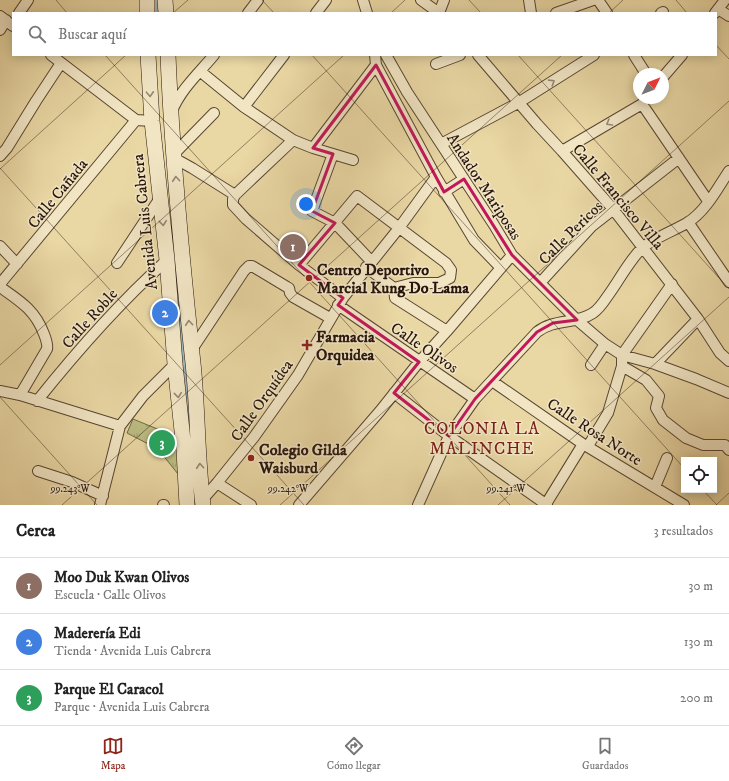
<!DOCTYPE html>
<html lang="es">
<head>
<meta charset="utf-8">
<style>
	:root { --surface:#fff; --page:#f6f6f6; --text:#222; --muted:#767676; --line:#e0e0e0; --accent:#8f2418 }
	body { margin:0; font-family:"IM FELL DW Pica",serif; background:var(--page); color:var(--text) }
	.controls { position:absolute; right:12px; bottom:12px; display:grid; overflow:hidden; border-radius:0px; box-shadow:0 2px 10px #0003 }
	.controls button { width:36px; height:36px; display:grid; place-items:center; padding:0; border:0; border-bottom:1px solid var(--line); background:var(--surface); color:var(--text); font:20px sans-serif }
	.compass { position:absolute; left:633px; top:68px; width:36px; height:36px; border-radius:50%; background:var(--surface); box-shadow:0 2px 10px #0003; rotate:48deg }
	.you { position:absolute; left:306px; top:204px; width:14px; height:14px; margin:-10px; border:3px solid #fff; border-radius:50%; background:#1a73e8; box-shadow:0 0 0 6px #1a73e833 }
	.badge { display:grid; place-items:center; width:26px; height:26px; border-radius:50%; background:var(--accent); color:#fff; font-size:13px; font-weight:700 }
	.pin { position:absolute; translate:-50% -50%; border:2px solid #fff; box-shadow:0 1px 4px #0006 }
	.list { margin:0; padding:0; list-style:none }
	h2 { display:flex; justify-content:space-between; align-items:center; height:52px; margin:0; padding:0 16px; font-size:17px }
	h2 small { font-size:13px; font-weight:400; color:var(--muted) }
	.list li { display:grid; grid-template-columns:26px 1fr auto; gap:12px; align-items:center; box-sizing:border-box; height:56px; padding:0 16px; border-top:1px solid var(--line) }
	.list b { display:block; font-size:15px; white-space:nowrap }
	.list p { margin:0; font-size:13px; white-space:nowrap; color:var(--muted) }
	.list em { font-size:13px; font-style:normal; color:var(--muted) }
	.icon { flex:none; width:22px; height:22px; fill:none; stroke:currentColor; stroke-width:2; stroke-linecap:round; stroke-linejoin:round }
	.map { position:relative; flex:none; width:729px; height:505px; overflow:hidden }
	.search { position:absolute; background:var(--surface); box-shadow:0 2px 10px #0003; left:12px; right:12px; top:12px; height:44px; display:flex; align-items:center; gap:10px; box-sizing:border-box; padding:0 14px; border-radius:0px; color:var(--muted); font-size:15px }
	.sheet { height:220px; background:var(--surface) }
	nav { display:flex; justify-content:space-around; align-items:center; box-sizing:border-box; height:56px; border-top:1px solid var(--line); background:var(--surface); font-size:11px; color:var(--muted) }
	nav a { display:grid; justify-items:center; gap:2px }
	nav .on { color:var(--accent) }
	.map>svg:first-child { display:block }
	.grass { fill:url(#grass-tufts); stroke:#726948 }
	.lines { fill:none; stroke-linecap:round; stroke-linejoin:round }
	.canal { stroke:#9fb6b4; stroke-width:10 }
	.street-casing { stroke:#584633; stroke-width:12 }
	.secondary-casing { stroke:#27150d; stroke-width:16 }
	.street { stroke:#f1e5c4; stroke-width:10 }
	.secondary { stroke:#f1e5c4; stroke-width:15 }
	.oneway { stroke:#968772 }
	.marked { fill:none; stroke:#c2185b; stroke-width:3; stroke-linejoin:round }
	.ticks { fill:none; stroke:#27150d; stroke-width:1; stroke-opacity:0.45 }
	.poi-dot { fill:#8f2418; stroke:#f1e5c4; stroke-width:1.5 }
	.labels { text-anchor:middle; stroke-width:3; stroke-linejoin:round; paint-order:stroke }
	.street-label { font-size:16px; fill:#27150d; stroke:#f1e5c4 }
	.poi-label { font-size:16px; font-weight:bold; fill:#27150d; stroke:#f1e5c4; text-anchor:start }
	.neighbourhood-label { font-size:17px; letter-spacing:1px; fill:#7a1f14; stroke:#f1e5c4 }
	.ticks-label { font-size:10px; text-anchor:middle; fill:#27150d; stroke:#f1e5c4; stroke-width:3; stroke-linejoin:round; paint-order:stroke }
</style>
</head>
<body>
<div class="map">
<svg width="729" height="505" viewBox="0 0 729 505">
	<defs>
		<pattern id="grass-tufts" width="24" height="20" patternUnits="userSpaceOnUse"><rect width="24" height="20" fill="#bcbd82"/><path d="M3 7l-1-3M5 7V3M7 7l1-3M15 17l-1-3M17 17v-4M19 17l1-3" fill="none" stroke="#a2a26f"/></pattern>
	</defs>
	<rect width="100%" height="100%" fill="#e9d7a4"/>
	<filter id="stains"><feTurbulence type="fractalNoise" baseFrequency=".005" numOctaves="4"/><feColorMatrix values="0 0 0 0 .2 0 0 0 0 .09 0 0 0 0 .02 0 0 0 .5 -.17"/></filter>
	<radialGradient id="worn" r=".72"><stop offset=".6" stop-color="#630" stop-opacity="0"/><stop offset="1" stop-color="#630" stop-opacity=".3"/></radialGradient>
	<path class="grass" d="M133,419L177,437L178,474L158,449L127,433Z"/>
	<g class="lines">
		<path class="canal" d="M155,0L157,13
			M177,282L192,449"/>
		<defs>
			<path id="street" d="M363,0L367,13
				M421,0L439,13
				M529,0L531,13
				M598,0L607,13
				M718,9L729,16
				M19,13L28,0
				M248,13L258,0
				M316,13L326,0
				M439,13L444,0
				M556,13L593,0
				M661,13L663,12
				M715,13L725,0
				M0,16L13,26
				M0,30L6,20
				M51,55L136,120L152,121
				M386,55L407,92L494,225L512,255L577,320L605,344L622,355L655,364L696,379L729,393
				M478,55L537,124L562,151L613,209L698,319L720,353L729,361
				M634,55L646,74
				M436,64L460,55
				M376,65L436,177L474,240L501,268
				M201,72L244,107L293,140L313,148L353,160
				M663,77L682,55
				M642,104L708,201
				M244,107L284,55
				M172,111C181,89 199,73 214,55
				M293,140L235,195L233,199V205L246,219L299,265L343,298
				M441,144L518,103L594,55
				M313,148L376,65L375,55
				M562,151L642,104L647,98
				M333,154L312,211L335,223L371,261
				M173,155L214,113
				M0,156L7,148L36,101L61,63
				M174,158L192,168L235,195
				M444,192L464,179
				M688,222L729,282
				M0,246L17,264
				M117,263L160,198
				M299,265L357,196L446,263L451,270L450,278L439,283H413L394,288L366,267
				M540,283L592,226L679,158
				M0,284L136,120
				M0,287C20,301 35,310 44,334C46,339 48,344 47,349L20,395
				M394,288L395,298L447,331
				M338,305L475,399
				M191,351L244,271L249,266H252L287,287L289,288L290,293L293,297L330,318
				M655,364L698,319
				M591,365L605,344
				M622,366L646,380L659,396L656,408L663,420L686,438L703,445H725L729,450
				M492,381L583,444L684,505
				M0,391L20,395L120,426
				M394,393L449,436L547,505
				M37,401C77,351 119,303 167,260
				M588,446L608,413L622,366V355L672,284
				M38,471L72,482L103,496
				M217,483L251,505
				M655,487L667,458
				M203,499L217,483L254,437L298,375L343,298L399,228L436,177
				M546,504L583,444
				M100,505L120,426L143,396L175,364
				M163,505H164
				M299,505L380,411L419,362L447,331L512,255
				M418,505L449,436L475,399L537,332C555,318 575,325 593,313C599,309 603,303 607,297C619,281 628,262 642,248C652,239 675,230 687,223C706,211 717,189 729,171"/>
			<path id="secondary" d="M147,0V13
				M165,0L166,13
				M148,55L152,121L167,260L175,364L184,450L187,505
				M168,55C172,158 182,261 193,363C198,410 197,458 203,505"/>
		</defs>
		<use href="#street" class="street-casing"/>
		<use href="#secondary" class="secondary-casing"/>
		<use href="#street" class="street"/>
		<use href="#secondary" class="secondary"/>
	</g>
	<defs><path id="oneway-chevron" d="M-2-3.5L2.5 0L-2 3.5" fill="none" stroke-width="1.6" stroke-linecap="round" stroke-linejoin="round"/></defs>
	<g class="oneway">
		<use href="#oneway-chevron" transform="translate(552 82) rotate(-32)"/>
		<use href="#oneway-chevron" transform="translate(150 94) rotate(87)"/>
		<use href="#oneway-chevron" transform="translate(609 123) rotate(150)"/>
		<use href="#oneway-chevron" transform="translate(176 179) rotate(-95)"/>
		<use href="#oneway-chevron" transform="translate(163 223) rotate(84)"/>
		<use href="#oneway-chevron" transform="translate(189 323) rotate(-95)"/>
		<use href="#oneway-chevron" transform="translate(178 395) rotate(84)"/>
		<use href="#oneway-chevron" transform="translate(200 466) rotate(-95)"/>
	</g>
	<path class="marked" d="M376,65L444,192L464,179L512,255L577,320L553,323L537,332L475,399L449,436L394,393L419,362L338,305L343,298L299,265L335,223L312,211L333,154L313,148Z"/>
	<path class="ticks" d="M56,0L67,13M262,0L274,13M469,0L481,13M676,0L687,13M173,13L188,0M391,13L405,0M609,13L623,0M716,45L729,59M105,55L510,505M312,55L684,468M518,55L729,289M0,168L304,505M0,169L126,55M0,365L344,55M0,397L97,505M703,490L717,505M62,505L562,55M280,505L729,101M498,505L729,297M716,505L729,493"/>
	<g class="poi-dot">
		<circle cx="309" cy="278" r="4"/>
		<path d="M305 339h4v4h4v4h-4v4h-4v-4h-4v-4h4z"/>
		<circle cx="251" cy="458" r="4"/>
	</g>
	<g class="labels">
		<g class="street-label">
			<text transform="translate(485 186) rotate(57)" y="6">Andador Mariposas</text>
			<text transform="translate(57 193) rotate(-51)" y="6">Calle Cañada</text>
			<text transform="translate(619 196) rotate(50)" y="6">Calle Francisco Villa</text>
			<text transform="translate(144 222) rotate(-96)" y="6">Avenida Luis Cabrera</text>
			<text transform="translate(570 232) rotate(-45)" y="6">Calle Pericos</text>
			<text transform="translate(89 318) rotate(-48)" y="6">Calle Roble</text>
			<text transform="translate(425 347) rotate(34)" y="6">Calle Olivos</text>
			<text transform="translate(261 400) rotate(-55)" y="6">Calle Orquídea</text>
			<text transform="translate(595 431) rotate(33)" y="6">Calle Rosa Norte</text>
		</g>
		<g class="poi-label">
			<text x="317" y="275">Centro Deportivo<tspan x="317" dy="18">Marcial Kung Do Lama</tspan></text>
			<text x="316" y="342">Farmacia<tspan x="316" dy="18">Orquidea</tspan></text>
			<text x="259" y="455">Colegio Gilda<tspan x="259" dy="18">Waisburd</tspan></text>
		</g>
		<g class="neighbourhood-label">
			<text x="482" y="434">COLONIA LA<tspan x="482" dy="20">MALINCHE</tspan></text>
		</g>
	</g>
	<g class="ticks-label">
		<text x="70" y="492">99.243°W</text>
		<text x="288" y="492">99.242°W</text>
		<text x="506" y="492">99.241°W</text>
	</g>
	<rect width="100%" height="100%" filter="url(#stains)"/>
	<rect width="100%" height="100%" fill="url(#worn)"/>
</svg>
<div class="controls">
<button><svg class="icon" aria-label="locate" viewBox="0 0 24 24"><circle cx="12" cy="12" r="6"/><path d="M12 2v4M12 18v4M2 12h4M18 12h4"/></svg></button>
</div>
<svg class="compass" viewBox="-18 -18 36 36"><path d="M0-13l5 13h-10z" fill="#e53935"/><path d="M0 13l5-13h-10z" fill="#767676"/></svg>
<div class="you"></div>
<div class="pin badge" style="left:293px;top:247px;background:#8d6e63">1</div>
<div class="pin badge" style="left:165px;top:313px;background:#3f7fe0">2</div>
<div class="pin badge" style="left:162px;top:443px;background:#2e9e5b">3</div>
<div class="search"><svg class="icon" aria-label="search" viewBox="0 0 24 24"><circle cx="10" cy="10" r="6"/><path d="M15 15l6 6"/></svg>Buscar aquí</div>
</div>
<section class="sheet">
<h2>Cerca<small>3 resultados</small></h2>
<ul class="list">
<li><span class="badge" style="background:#8d6e63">1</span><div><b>Moo Duk Kwan Olivos</b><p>Escuela · Calle Olivos</p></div><em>30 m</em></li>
<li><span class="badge" style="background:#3f7fe0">2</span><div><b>Maderería Edi</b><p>Tienda · Avenida Luis Cabrera</p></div><em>130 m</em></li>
<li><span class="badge" style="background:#2e9e5b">3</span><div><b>Parque El Caracol</b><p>Parque · Avenida Luis Cabrera</p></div><em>200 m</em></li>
</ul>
</section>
<nav>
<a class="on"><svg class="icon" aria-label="map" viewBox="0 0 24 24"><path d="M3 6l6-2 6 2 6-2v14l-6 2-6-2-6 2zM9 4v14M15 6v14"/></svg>Mapa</a>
<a><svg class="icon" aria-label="directions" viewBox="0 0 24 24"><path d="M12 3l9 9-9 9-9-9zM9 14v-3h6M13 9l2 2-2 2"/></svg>Cómo llegar</a>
<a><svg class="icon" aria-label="saved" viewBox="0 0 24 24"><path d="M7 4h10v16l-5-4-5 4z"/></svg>Guardados</a>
</nav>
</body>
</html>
